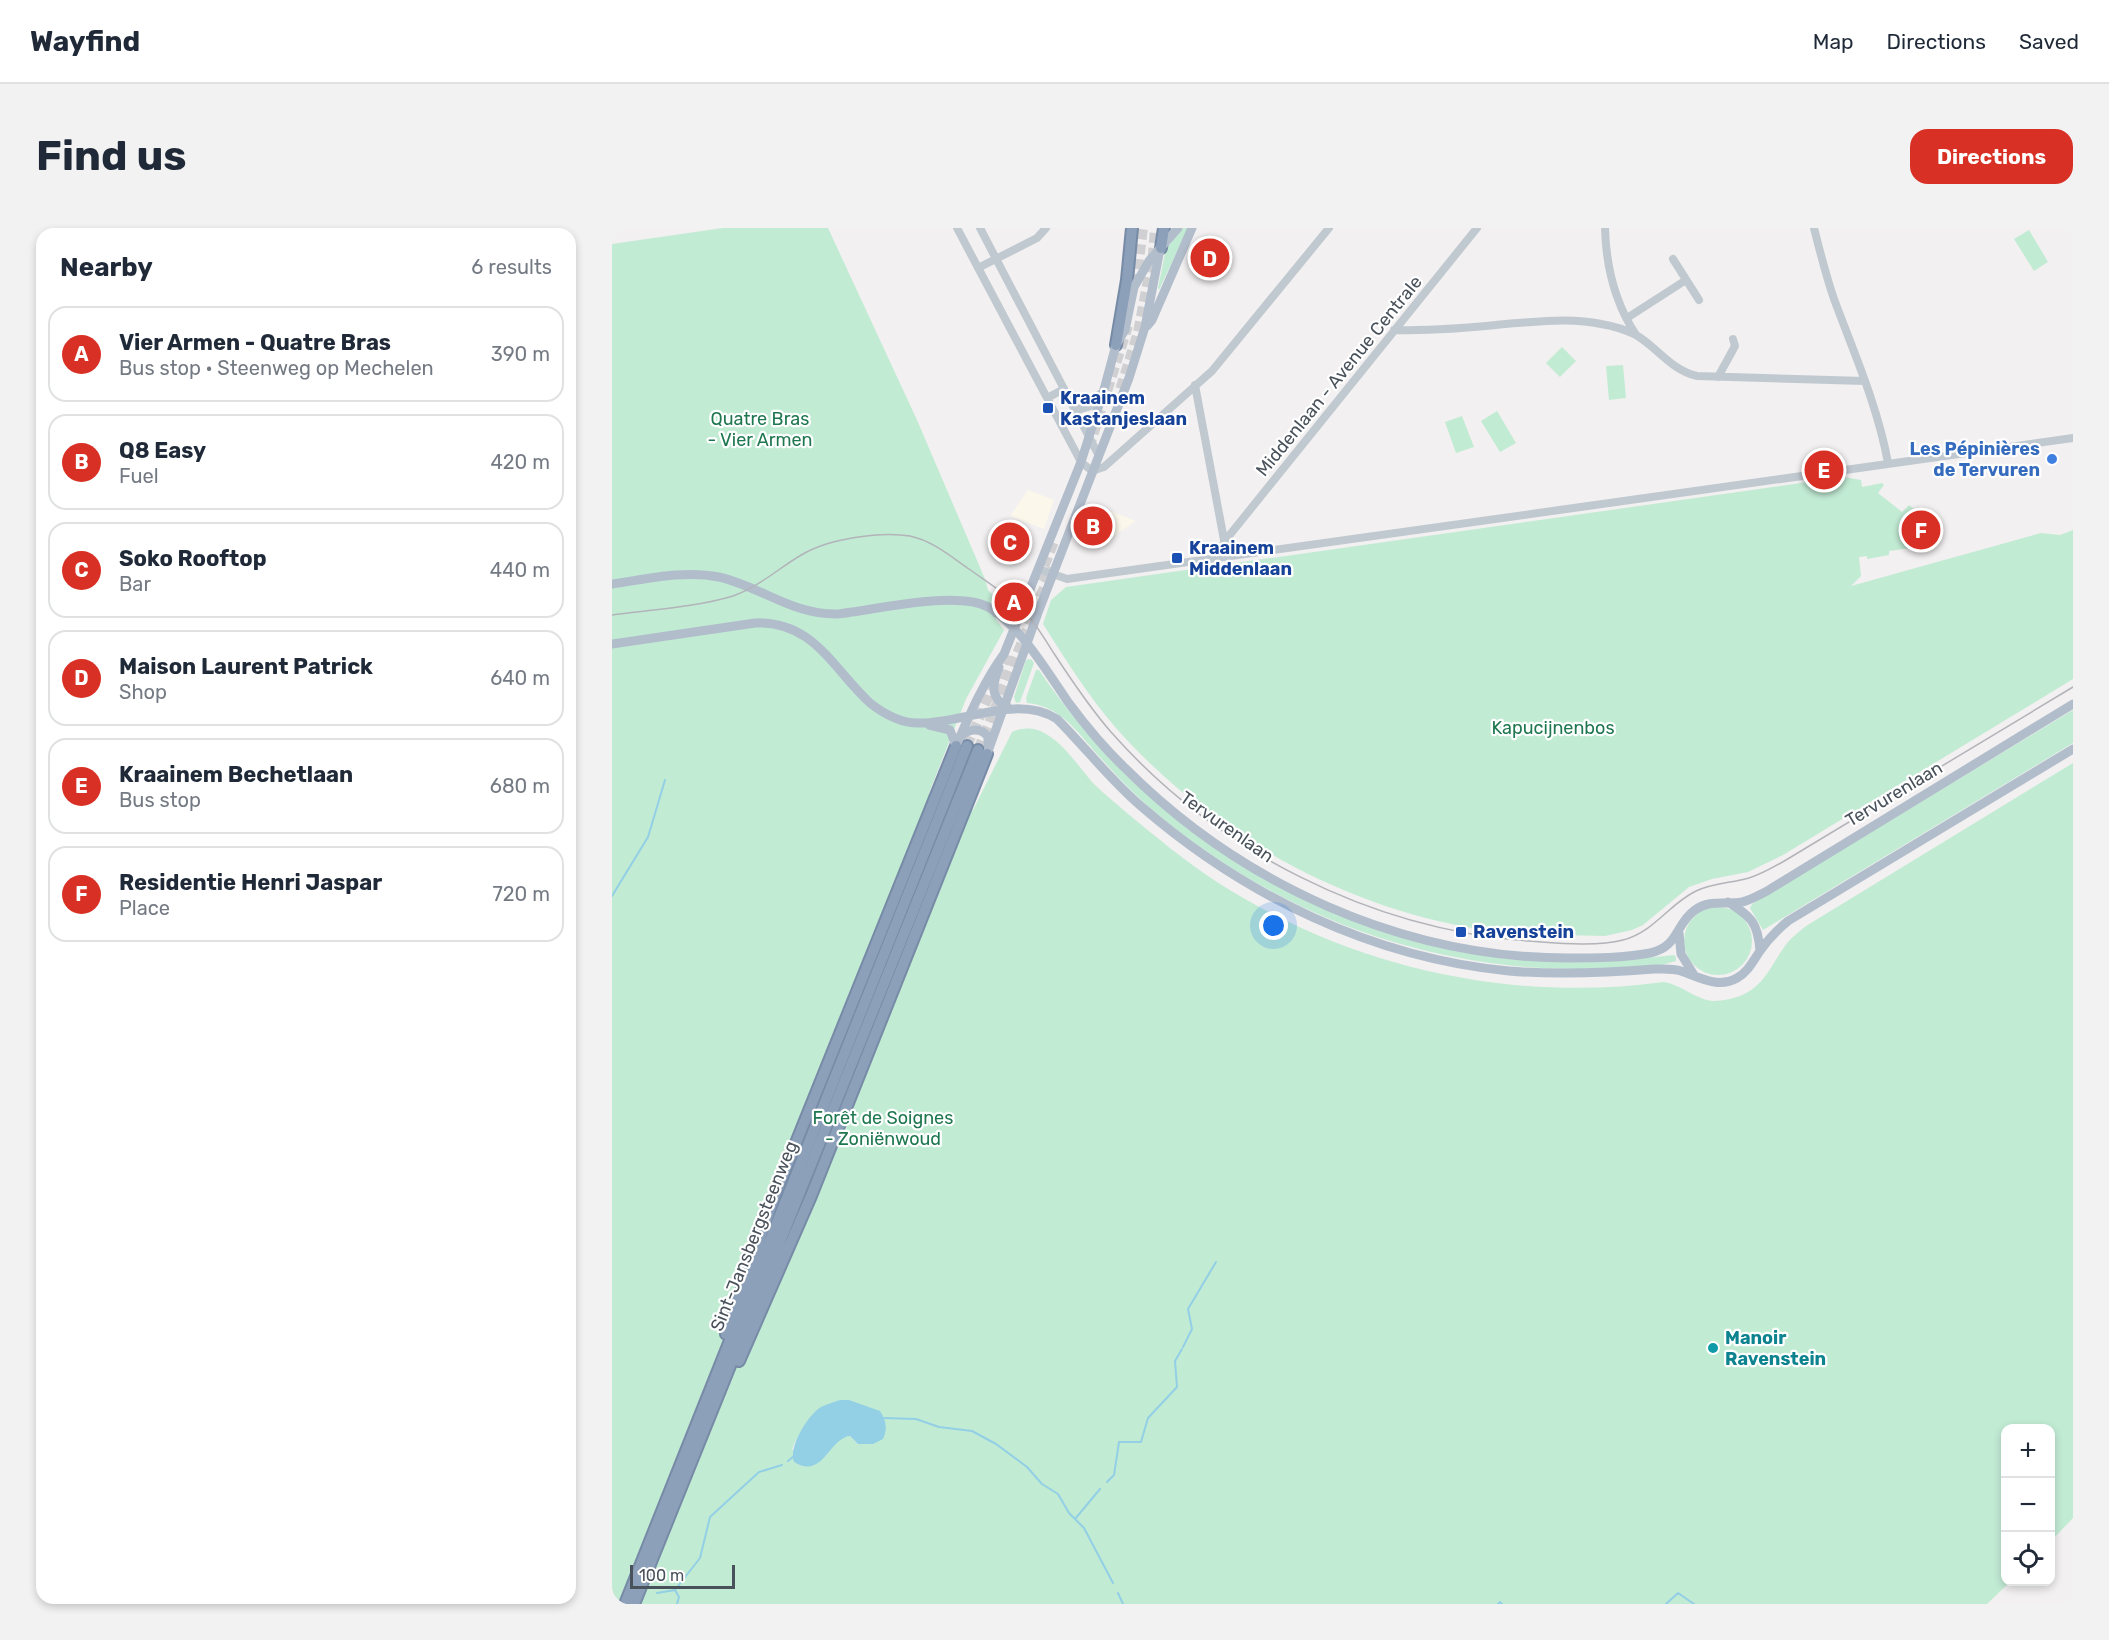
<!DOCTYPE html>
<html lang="en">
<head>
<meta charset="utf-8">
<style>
	:root { --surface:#fff; --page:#f2f2f3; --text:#1f2937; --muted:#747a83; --line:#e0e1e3; --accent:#d93025 }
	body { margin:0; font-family:Rubik,sans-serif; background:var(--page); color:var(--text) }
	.controls { position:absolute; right:18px; bottom:18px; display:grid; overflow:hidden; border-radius:12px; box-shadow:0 3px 9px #0003 }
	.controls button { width:54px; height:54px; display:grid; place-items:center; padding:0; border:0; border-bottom:2px solid var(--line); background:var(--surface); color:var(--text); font:30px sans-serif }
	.scale { position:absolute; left:18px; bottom:15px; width:105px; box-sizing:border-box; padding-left:6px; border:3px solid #49525b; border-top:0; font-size:16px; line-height:21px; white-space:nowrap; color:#49525b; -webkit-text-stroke:4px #fff; paint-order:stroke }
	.you { position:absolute; left:662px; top:698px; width:21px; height:21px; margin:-15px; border:4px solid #fff; border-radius:50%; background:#1a73e8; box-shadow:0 0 0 9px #1a73e833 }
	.badge { display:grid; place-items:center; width:39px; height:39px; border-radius:50%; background:var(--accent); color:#fff; font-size:20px; font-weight:700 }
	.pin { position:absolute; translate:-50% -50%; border:3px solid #fff; box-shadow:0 2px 6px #0006 }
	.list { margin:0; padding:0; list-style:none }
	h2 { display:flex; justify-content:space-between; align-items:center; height:78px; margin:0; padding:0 24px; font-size:26px }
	h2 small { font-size:20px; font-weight:400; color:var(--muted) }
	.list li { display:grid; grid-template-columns:39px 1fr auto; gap:18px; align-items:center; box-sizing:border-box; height:96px; margin:0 12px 12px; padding:0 12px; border:2px solid var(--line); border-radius:18px }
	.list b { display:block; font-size:22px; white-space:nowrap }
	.list p { margin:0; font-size:20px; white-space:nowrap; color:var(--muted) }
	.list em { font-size:20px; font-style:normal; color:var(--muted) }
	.icon { flex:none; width:33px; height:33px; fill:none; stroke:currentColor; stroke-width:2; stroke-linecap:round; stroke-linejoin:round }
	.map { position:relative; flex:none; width:1461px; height:1376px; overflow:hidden; border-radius:18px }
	header { display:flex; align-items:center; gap:36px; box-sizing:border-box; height:84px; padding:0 30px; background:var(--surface); border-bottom:2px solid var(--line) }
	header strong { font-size:28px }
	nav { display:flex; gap:33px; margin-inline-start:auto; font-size:21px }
	.intro { display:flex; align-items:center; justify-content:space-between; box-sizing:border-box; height:144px; padding:0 36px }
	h1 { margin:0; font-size:42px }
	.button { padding:15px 27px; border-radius:18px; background:var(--accent); color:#fff; font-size:21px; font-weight:700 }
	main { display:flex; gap:36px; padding:0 36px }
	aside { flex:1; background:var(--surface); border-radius:18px; box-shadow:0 3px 9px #0003 }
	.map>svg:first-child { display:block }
	.commercial { fill:#fbf7eb }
	.green { fill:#c2ebd4; fill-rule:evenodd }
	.water { fill:#93cfe5 }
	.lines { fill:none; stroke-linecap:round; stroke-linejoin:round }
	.stream { stroke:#93cfe5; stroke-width:2 }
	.highway-tunnel { stroke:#d0d0d2; stroke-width:10; stroke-dasharray:10 5; stroke-linecap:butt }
	.highway-casing { stroke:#778ba6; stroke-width:14 }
	.minor { stroke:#c1c9d0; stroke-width:8 }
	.major { stroke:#b2bdcc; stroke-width:9 }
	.highway { stroke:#8ca0ba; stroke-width:10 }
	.tram { stroke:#b2b4b9; stroke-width:1.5 }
	.transit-dot { fill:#1a4fb4; stroke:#fff; stroke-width:2 }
	.shop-dot { fill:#3f7fe0; stroke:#fff; stroke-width:2 }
	.culture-dot { fill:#0f9aa8; stroke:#fff; stroke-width:2 }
	.labels { text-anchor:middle; stroke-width:4.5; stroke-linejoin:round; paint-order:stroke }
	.street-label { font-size:18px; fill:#49525b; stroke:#fff }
	.transit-label { font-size:18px; font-weight:bold; fill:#164399; stroke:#fff; text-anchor:start }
	.park-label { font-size:18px; fill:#1f7750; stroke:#fff }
	.shop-label { font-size:18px; font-weight:bold; fill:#366cbe; stroke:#fff; text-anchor:end }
	.culture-label { font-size:18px; font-weight:bold; fill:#0d838f; stroke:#fff; text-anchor:start }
</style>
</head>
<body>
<header>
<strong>Wayfind</strong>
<nav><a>Map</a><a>Directions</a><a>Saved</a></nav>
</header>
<div class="intro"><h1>Find us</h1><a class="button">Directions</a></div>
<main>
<aside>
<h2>Nearby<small>6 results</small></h2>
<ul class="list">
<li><span class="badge">A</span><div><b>Vier Armen - Quatre Bras</b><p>Bus stop · Steenweg op Mechelen</p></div><em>390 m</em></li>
<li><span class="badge">B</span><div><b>Q8 Easy</b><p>Fuel</p></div><em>420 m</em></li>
<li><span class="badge">C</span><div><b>Soko Rooftop</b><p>Bar</p></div><em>440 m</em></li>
<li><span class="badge">D</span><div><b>Maison Laurent Patrick</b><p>Shop</p></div><em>640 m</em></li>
<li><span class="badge">E</span><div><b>Kraainem Bechetlaan</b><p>Bus stop</p></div><em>680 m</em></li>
<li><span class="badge">F</span><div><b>Residentie Henri Jaspar</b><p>Place</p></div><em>720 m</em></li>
</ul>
</aside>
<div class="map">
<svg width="1461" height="1376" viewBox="0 0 1461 1376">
	<rect width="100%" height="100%" fill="#f2f0f0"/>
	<path class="commercial" d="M416,262L442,272L432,301L398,288Z
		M480,276L524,293L491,315L482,312L468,305Z"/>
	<path class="green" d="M111,0H216L305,192L373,351L376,362L380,366L384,392L392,402L354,471L317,565L361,582L400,504C411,499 423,499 434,506C453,517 467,539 481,555C492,566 504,575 515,585C544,609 573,633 605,654C737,739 897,775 1052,754C1070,757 1083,771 1100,773C1106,773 1112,772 1118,771C1153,763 1157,738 1176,714C1181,708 1188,703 1194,698L1461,535V1290L1439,1313L1438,1200H1394V1354H1398L1375,1376H0V16ZM201,1186L261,1216H246L238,1208L231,1209L223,1215L180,1222L183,1214Z
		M571,0H576L547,62L546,60L554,21Z
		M1417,2L1436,34L1422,43L1402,11Z
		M950,119L964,133L948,149L934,135Z
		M1011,137L1014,170L997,172L994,138Z
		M885,183L904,215L888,224L869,193Z
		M850,188L862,219L844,225L833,194Z
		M1232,249L1249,252L1250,259L1270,255L1272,257L1266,265L1290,284L1297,277L1302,281L1306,319L1277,323V327L1255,331V328L1247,329L1249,348L1239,358L1429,305L1448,307L1461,302V451L1171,627L1136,644L1100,651L1077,659L1031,697L1020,702L993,708C951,707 909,707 867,701C729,679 596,604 504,500C476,468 454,432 431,396L439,372L454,359Z
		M417,431L420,432L422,435L408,474L404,475L402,469L414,432Z
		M424,442H427C535,602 710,713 903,731C956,736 1009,733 1062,727L1064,729V733C1036,742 999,740 970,741C809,742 658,683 537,579C519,563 502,545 486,527C465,504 449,478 415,475L414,470Z
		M1461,482V515L1151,702L1138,680L1140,676Z
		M1072 713a34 34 0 1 1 68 0a34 34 0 1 1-68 0Z"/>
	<path class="water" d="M228,1172H237L268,1183C274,1193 276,1200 271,1211L261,1216H246L238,1208C217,1210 211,1252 182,1234C176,1219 196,1187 209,1179C215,1176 222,1174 228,1172Z"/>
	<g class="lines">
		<path class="stream" d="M0,668L36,609L53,552
			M571,1119L580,1101L576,1081L604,1034
			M272,1190L304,1191L327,1199L360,1203L384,1216L415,1239L430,1256L446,1266L457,1285L472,1300L501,1355
			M176,1233L182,1228
			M495,1254L502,1247L507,1214H529L536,1190L565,1159L563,1133L570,1121
			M463,1291L488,1261
			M63,1362L67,1369L65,1376
			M45,1365L63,1362L88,1330L98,1289L147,1244L170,1237
			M506,1365L511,1376
			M886,1376L888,1374L890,1376
			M1054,1376L1066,1365L1082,1376"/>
		<path class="highway-tunnel" d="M524,56L531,0
			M504,175L526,104L541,26L543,0
			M477,220L516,98
			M427,352L443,311
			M355,518L397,422
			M366,522L440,340"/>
		<defs>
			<path id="highway" d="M549,20L552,0
				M504,117L515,52L520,0
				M114,1106L163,967L344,518
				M127,1133L199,968L375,526
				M13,1376L355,518
				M22,1376L366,522"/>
		</defs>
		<use href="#highway" class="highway-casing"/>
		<path class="minor" d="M345,0L469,234L480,243L492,239L600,143L717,0
			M368,0L486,226
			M993,0C994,38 1003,75 1024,107
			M1202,0C1208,24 1214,48 1222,71C1242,125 1266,179 1276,235
			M1061,31L1087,72
			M366,40L425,10L434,0
			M1015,90L1074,52
			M782,102C819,103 856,100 893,96C925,94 958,89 989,96C1001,98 1014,102 1024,107C1046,120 1059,142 1085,148L1253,153
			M1106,149L1123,118L1121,111
			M583,157L615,328
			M435,170L452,161
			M461,178L469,181L479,178L488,166
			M612,314L865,0
			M427,341L455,351L1461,210"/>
		<path class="major" d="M535,98L540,92L580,0
			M0,356C35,351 72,342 107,349C150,359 180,387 226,386C263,382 344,362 376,379C407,396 436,445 456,474C473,497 492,520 513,540C629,656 790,730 956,730C983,730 1011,730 1038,725C1067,719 1063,696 1083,682C1098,671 1113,677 1130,674C1139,672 1147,667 1155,663L1461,476
			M384,385L411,382
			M0,416L143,395C201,392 221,441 258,475C272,486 291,496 309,495C352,495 405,466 445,491C474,520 499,553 530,579C633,668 761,730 897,743C945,747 994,745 1042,741C1051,741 1060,740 1069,743C1087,749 1106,761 1125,750C1136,744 1141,733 1148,723C1156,711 1165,702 1176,693L1461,521
			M387,439C381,454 377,471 395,478
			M317,497L338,502L344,518
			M349,508C357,501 369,499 376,509V517
			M344,518C358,486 371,455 392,426L469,234L493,158L504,117L513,102L522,59L537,33L566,0
			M375,526L427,382L517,150L533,99L548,21
			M1116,674C1139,689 1146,694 1148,723
			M1067,705L1069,726L1082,747"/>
		<use href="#highway" class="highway"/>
		<path class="tram" d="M0,387C38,382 85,379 121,368C147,359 168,339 191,326C217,311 268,303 298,308C321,313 338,328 357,341C375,354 396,367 411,382C424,395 433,412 443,427C460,453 478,480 499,504C604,623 758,701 916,713C945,715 984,719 1011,712C1042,704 1057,676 1084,663C1101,655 1120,655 1137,650C1150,646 1162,639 1174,632L1461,459"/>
	</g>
	<g class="transit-dot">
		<rect x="430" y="174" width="12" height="12" rx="3"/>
		<rect x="559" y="324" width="12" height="12" rx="3"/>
		<rect x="843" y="698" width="12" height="12" rx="3"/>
	</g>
	<circle class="shop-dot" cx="1440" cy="231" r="6"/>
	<circle class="culture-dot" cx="1101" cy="1120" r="6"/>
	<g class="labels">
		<g class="street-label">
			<text transform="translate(727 148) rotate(-51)" y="6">Middenlaan - Avenue Centrale</text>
			<text transform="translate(1282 566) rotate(-31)" y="6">Tervurenlaan</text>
			<text transform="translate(615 599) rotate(35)" y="6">Tervurenlaan</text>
			<text transform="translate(142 1008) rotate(-68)" y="6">Sint-Jansbergsteenweg</text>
		</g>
		<g class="transit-label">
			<text x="448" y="176">Kraainem<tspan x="448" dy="21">Kastanjeslaan</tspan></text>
			<text x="577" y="326">Kraainem<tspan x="577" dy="21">Middenlaan</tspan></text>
			<text x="861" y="710">Ravenstein</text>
		</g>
		<g class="park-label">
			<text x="148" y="197">Quatre Bras<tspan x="148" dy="21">- Vier Armen</tspan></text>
			<text x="941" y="506">Kapucijnenbos</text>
			<text x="271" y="896">Forêt de Soignes<tspan x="271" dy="21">- Zoniënwoud</tspan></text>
		</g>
		<g class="shop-label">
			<text x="1428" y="227">Les Pépinières<tspan x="1428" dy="21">de Tervuren</tspan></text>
		</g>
		<g class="culture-label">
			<text x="1113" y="1116">Manoir<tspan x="1113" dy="21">Ravenstein</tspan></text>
		</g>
	</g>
</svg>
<div class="controls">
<button>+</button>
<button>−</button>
<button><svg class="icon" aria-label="locate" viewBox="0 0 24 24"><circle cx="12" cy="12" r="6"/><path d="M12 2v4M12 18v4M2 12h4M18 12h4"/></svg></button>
</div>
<div class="scale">100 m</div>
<div class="you"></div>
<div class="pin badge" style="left:402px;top:374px">A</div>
<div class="pin badge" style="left:481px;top:298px">B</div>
<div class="pin badge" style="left:398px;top:314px">C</div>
<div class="pin badge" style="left:598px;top:30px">D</div>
<div class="pin badge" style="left:1212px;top:242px">E</div>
<div class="pin badge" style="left:1309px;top:302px">F</div>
</div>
</main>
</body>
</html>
